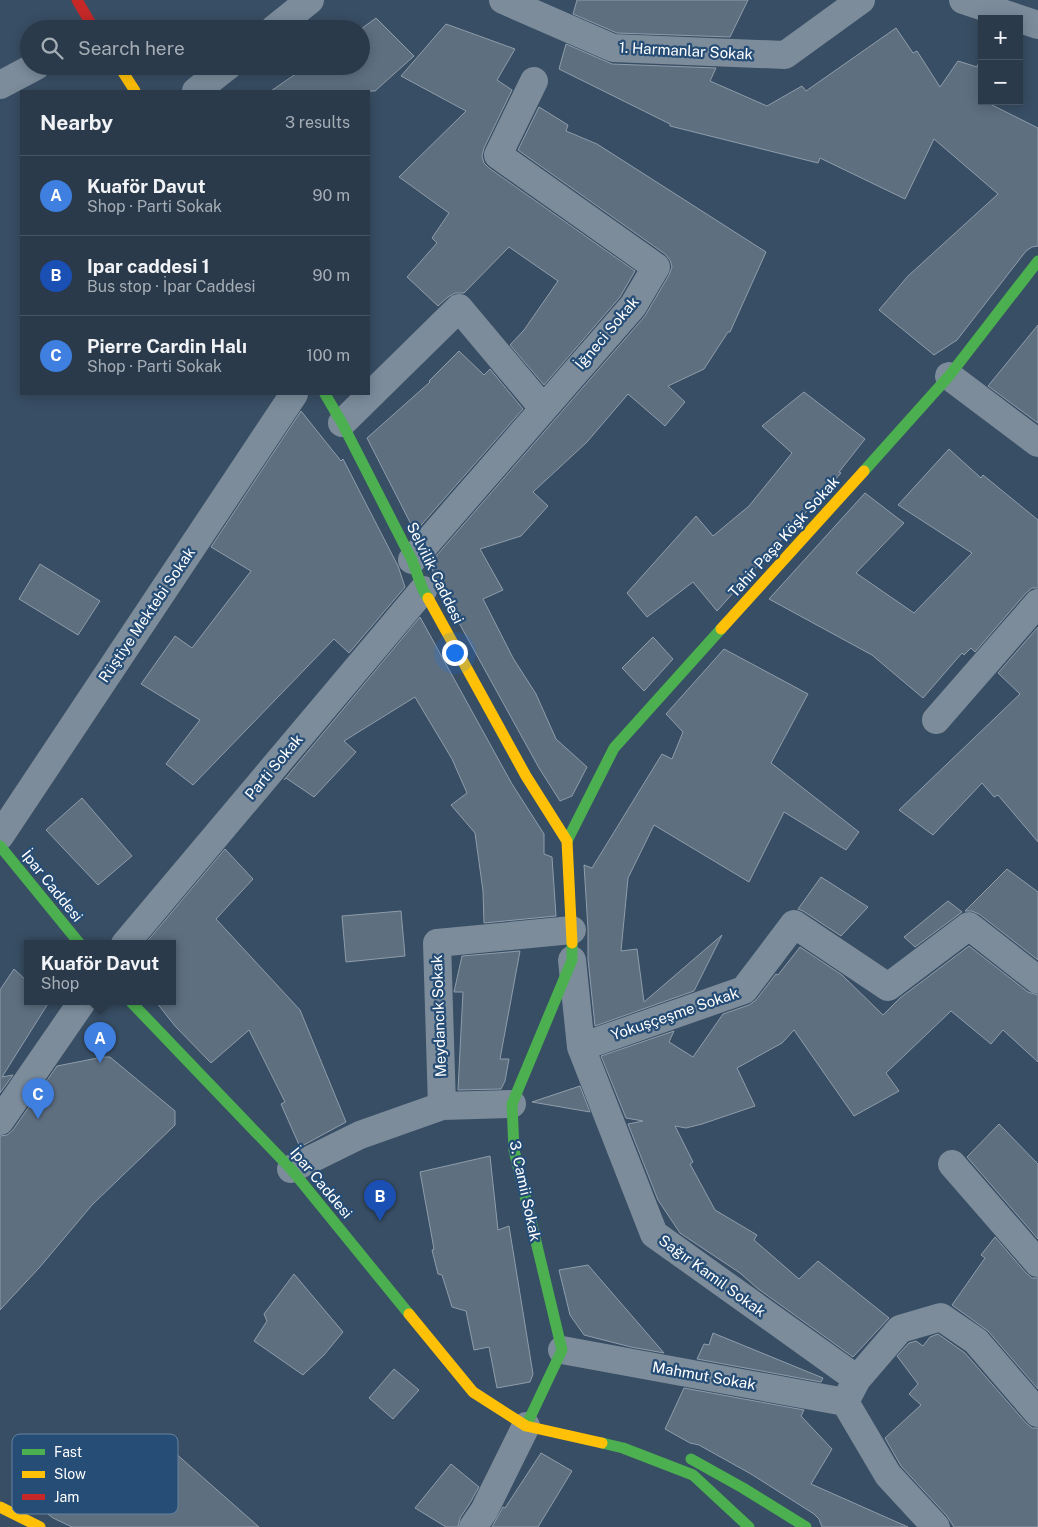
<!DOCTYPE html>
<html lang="en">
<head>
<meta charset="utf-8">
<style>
	:root { --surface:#2a3a4b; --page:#324152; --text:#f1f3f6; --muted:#a5adb5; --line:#465463; --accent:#b9c1c9 }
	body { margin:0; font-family:"Public Sans",sans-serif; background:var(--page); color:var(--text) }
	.controls { position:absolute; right:15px; top:15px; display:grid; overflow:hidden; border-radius:0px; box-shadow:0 2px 12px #0003 }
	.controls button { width:45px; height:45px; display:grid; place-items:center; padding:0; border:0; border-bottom:1px solid var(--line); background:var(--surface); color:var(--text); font:25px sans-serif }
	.you { position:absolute; left:454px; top:652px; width:18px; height:18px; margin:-12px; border:4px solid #fff; border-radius:50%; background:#1a73e8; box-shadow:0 0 0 8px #1a73e833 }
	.badge { display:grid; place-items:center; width:32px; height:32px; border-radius:50%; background:var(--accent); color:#fff; font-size:16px; font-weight:700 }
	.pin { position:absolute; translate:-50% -41px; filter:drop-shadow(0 1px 2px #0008) }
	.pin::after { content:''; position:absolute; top:26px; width:18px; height:15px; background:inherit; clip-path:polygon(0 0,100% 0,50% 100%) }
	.popup { position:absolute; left:24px; top:940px; width:152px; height:65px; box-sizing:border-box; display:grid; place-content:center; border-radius:0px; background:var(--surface); filter:drop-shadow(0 1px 4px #0005); font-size:16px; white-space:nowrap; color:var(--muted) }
	.popup b { font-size:19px; color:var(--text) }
	.popup::after { content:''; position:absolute; left:50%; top:100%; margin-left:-10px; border:10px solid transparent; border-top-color:var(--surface) }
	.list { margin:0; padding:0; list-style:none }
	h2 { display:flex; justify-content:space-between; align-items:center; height:65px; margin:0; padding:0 20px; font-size:21px }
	h2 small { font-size:16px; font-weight:400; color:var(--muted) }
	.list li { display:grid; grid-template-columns:32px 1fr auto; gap:15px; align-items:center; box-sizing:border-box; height:80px; padding:0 20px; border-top:1px solid var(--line) }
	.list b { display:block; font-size:19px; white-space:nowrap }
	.list p { margin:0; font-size:16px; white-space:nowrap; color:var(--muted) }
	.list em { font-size:16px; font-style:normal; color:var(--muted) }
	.icon { flex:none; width:28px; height:28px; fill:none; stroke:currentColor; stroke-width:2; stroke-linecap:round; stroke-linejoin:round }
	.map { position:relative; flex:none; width:1038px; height:1527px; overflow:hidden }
	.search { position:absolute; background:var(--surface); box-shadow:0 2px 12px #0003; left:20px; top:20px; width:350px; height:55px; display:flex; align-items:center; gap:12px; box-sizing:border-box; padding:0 18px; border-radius:28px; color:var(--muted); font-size:19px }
	.panel { position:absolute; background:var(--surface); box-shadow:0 2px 12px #0003; left:20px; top:90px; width:350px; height:305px; border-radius:0px }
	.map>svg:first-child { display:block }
	.building { fill:#5e6f80; stroke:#8f9dab }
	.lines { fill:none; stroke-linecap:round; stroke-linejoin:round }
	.street { stroke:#7c8c9b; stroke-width:28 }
	.fast { stroke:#4caf50; stroke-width:11 }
	.slow { stroke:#ffc107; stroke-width:11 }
	.jam { stroke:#c62828; stroke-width:11 }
	.labels { text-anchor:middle; stroke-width:4.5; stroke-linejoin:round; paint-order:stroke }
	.street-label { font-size:15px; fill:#fff; stroke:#264d76 }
	.key { fill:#264d76; stroke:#67829f; stroke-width:1 }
	.key-label { font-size:14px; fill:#fff }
</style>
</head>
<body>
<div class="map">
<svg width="1038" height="1527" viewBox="0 0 1038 1527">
	<rect width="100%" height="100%" fill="#384e64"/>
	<path class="building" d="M577,0H748L730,37L617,33L573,14Z
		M376,18L414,56L375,91H271L307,66H361V29Z
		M446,24L515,49L497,80L512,90L484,148L482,156L484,163L489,168L635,271L620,297L544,385L510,345L524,330L558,281L509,247L464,293H455L448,297L438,306L407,277L437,243L432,238L449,213L399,177L466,111L401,76Z
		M896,28L913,53L917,51L940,87L958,61L977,67L982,55V101H995L992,105L1038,128V246L1032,247L1026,251L957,340L934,355L879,310L908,276L998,194L934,139L905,199L820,158L818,163L670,126V124L559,69L566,44L612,64L716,68L710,81L767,106L802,86L806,91Z
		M539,107L568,125L566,131L597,144L766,252L730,332H728L704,369L668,386L685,402L665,426L628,394L587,442L533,492L548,506L521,536L480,549L503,590L483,599L513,658L536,694L556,739L587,767L572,796L560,801L539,768L437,583L430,563L645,316L669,275L672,267L670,260L665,254L518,150Z
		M1038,325V423L988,386Z
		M459,351L484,375L490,369L523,409L415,532L367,438L430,382L429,381Z
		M804,392L865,439L839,472L841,473L717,611L693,582L647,617L627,593L696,516L713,536L749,506L792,453L762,426Z
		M301,411L341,461L343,459L398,566L405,587L349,653L334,639L193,785L166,764L200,720L141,684L175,636L192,648L251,571L211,547Z
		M949,449L981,478L983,475L1038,520V588H1032L1026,593L975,652L971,648L964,655L962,653L923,698L872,655L769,599L865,493L904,523L856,573L914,613L972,553L898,505Z
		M40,564L100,601L78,635L19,599Z
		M420,617L512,784L544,834V854L552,857L556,916L484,923L483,891L475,833L451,805L467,793L452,759L415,697L344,741L356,752L314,797L286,778L284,780Z
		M1038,627V842L998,795L994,797L982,783L933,835L899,810L1020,694L998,673Z
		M653,637L673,659L644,691L622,668Z
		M724,649L808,694L771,763L859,832L846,850L784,812L749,882L654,825L628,878L621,951L637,949L644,1002L722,935L694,991L595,1026L588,959V929L584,865L592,868L662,754L672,759L683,732L666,714Z
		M82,798L132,856L98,885L46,830Z
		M225,849L253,879L216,919L300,1010L346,1122L300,1147L281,1104L285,1102L249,1030L211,1063L175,1026L156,1002H172V944H145Z
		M1007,869L1038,892V960L979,914L972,911H965Z
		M821,877L868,907L841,936L803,911L798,909Z
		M948,901L962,912L915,947L904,937Z
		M401,911L405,956L346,962L342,916Z
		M969,946L1028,992L1038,995V1062L1003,1030L991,1044L951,1011L886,1073L899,1091L854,1116L794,1030L782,1043L737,1068L755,1106L702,1124L686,1128L675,1126L693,1162L690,1164L715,1210L757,1235L754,1240L799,1279L818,1261L889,1318L853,1357L757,1288L740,1273L680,1233L658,1200L628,1124L643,1121L626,1118L601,1056L674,1031L669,1042L693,1057L723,1014L749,1005L756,1000L776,974L778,975L800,947L842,975L883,1015L900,998Z
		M520,951L500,1059H509L505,1081L501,1089L458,1090L463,992H454L462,956Z
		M14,969L28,982V1002H49L2,1077L13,1075L0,1093V990Z
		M103,1057H110L175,1111V1125L92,1205L39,1268L0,1310V1136L7,1135L13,1130L57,1066Z
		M580,1086L590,1112L532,1102Z
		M999,1124L1038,1164V1239L967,1157Z
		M490,1156L498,1230L509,1226L533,1374L530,1382L497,1388L489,1347L474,1350L466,1311L452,1307L442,1275L438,1274L432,1250L434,1249L420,1172Z
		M995,1237L1026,1273L1032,1278H1038V1389L988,1331L952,1305L985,1258L981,1255Z
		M588,1265L664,1353L631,1347L584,1335L570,1315L559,1270Z
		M294,1274L343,1332L324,1355L303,1375L254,1341L267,1321L264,1314Z
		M713,1333L823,1378L821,1382L697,1359L704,1344L709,1345Z
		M938,1334L965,1353L1026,1423L1032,1428H1038V1527H954L947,1516L901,1466L885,1438L921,1405L909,1394L918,1384L897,1356L909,1343L916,1341L923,1346L930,1337Z
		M394,1369L419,1390L393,1419L369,1398Z
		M684,1388L804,1410L801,1416L832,1449L811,1484L908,1527H822L819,1519L814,1514L751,1474L699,1445L690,1443L665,1429Z
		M174,1452L259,1527H72L53,1518L44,1511L75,1472L112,1493L119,1483L142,1497Z
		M541,1453L572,1471L538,1527H492L503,1507L505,1508Z
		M451,1464L479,1487L470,1503L460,1518L458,1527H446L415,1508Z"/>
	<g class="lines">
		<path class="street" d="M503,0L613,48L785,55L861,0
			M963,0L1038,25
			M274,29L310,0
			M0,85L36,66
			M196,91L228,66
			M949,376L1038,443
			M342,423L459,308L543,408
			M412,560L633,306L656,267L498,155L534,81
			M936,720L1038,603
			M0,836L294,394
			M125,944L423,590
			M572,960L581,1047L654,1234L857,1379L845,1402L888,1475L936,1527
			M581,1047L744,990L794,924L888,987L969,926L1038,980
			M442,1106L437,943L572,930
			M0,1121L82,1002
			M952,1164L1038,1263
			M291,1169L360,1135L442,1106L512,1104
			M562,1350L845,1402
			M857,1379L900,1329L941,1317L976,1341L1038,1413
			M473,1527L484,1511L526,1426"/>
		<path class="fast" d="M325,394L342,423L412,560L423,590L428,598
			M864,471L949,376L1038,261
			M567,841L614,748L721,629
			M0,846L80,944
			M131,1002L291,1169L409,1314
			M526,1426L562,1350L514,1150L512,1104L572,960V943
			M602,1443L623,1448L693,1475L749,1527
			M691,1459L743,1488L806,1527"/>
		<path class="slow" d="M119,66L135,91
			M428,598L526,776L567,841L572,943
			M721,629L864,471
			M409,1314L473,1392L526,1426L602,1443
			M0,1507L40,1527"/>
		<path class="jam" d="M77,0L94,29"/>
	</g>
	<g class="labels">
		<g class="street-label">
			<text transform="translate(686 51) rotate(3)" y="5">1. Harmanlar Sokak</text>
			<text transform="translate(607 333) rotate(-50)" y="5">İğneci Sokak</text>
			<text transform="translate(784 537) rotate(-48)" y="5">Tahir Paşa Köşk Sokak</text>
			<text transform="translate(435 573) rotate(64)" y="5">Selvilik Caddesi</text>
			<text transform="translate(147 615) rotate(-56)" y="5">Rüştiye Mektebi Sokak</text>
			<text transform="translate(274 767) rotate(-50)" y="5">Parti Sokak</text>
			<text transform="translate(52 886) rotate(51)" y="5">İpar Caddesi</text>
			<text transform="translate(675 1014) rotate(-19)" y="5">Yokuşçeşme Sokak</text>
			<text transform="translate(439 1016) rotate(-92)" y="5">Meydancık Sokak</text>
			<text transform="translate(321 1183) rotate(50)" y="5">İpar Caddesi</text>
			<text transform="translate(525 1191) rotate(78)" y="5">3. Camii Sokak</text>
			<text transform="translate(712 1276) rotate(36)" y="5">Sağır Kamil Sokak</text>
			<text transform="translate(704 1376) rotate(10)" y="5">Mahmut Sokak</text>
		</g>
	</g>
	<rect x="12" y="1434" width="166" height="80" rx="8" class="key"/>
	<rect x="22" y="1449" width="23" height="6" fill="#4caf50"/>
	<rect x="22" y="1471" width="23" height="7" fill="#ffc107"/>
	<rect x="22" y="1494" width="23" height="6" fill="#c62828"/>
	<g class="key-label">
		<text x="54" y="1457">Fast</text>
		<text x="54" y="1479">Slow</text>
		<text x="54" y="1502">Jam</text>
	</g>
</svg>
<div class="controls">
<button>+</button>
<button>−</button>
</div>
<div class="you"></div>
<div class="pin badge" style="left:100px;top:1063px;background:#3f7fe0">A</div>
<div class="popup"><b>Kuaför Davut</b>Shop</div>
<div class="pin badge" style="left:380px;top:1221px;background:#1a4fb4">B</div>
<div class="pin badge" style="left:38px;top:1119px;background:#3f7fe0">C</div>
<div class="search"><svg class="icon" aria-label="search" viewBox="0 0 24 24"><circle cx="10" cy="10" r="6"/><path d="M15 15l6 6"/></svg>Search here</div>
<section class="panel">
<h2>Nearby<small>3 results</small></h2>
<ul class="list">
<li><span class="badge" style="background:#3f7fe0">A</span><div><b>Kuaför Davut</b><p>Shop · Parti Sokak</p></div><em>90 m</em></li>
<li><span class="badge" style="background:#1a4fb4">B</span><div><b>Ipar caddesi 1</b><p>Bus stop · İpar Caddesi</p></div><em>90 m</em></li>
<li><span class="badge" style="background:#3f7fe0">C</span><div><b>Pierre Cardin Halı</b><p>Shop · Parti Sokak</p></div><em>100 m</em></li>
</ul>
</section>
</div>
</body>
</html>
